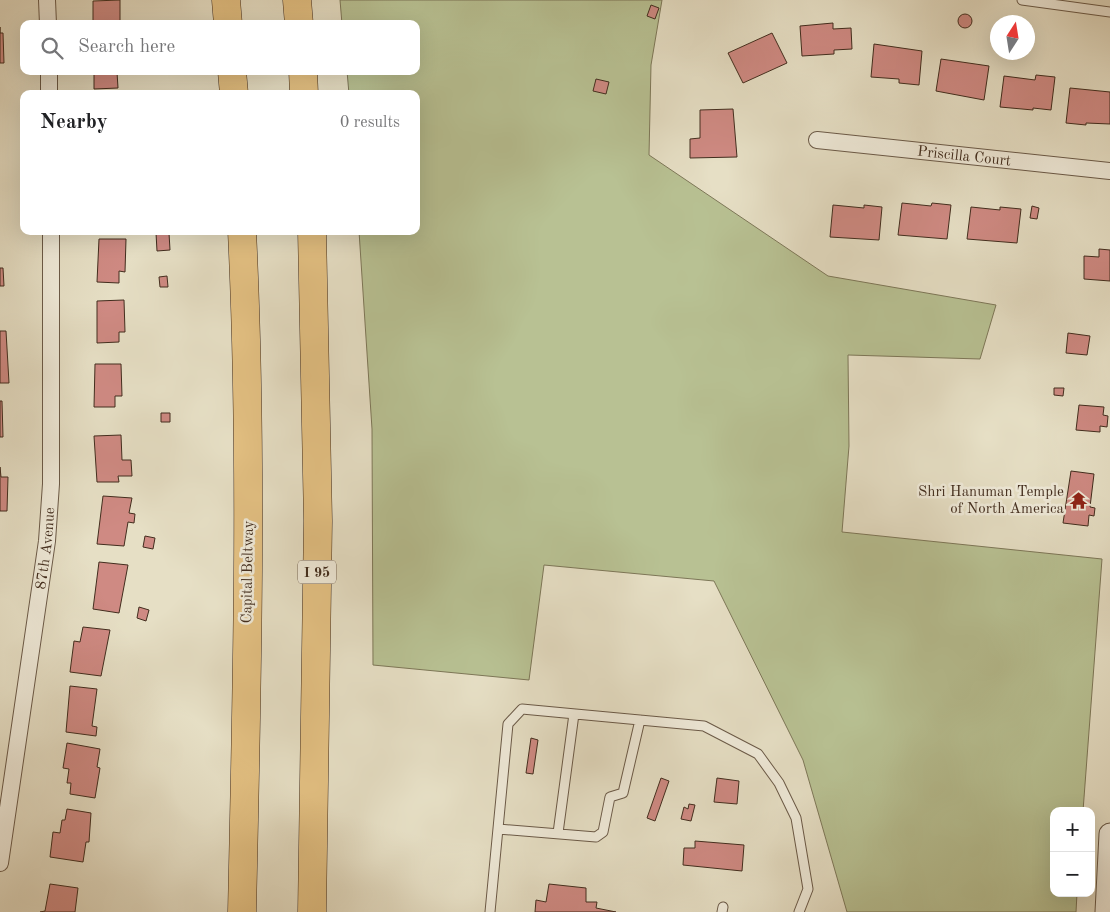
<!DOCTYPE html>
<html lang="en">
<head>
<meta charset="utf-8">
<style>
	:root { --surface:#fff; --page:#f6f6f6; --text:#202124; --muted:#757577; --line:#e0e0e0 }
	body { margin:0; font-family:"Old Standard TT",serif; background:var(--page); color:var(--text) }
	.controls { position:absolute; right:15px; bottom:15px; display:grid; overflow:hidden; border-radius:10px; box-shadow:0 5px 20px #0002 }
	.controls button { width:45px; height:45px; display:grid; place-items:center; padding:0; border:0; border-bottom:1px solid var(--line); background:var(--surface); color:var(--text); font:25px sans-serif }
	.compass { position:absolute; left:990px; top:15px; width:45px; height:45px; border-radius:50%; background:var(--surface); box-shadow:0 5px 20px #0002; rotate:12deg }
	.list { margin:0; padding:0; list-style:none }
	h2 { display:flex; justify-content:space-between; align-items:center; height:65px; margin:0; padding:0 20px; font-size:21px }
	h2 small { font-size:16px; font-weight:400; color:var(--muted) }
	.icon { flex:none; width:28px; height:28px; fill:none; stroke:currentColor; stroke-width:2; stroke-linecap:round; stroke-linejoin:round }
	.map { position:relative; flex:none; width:1110px; height:912px; overflow:hidden }
	.search { position:absolute; background:var(--surface); box-shadow:0 5px 20px #0002; left:20px; top:20px; width:400px; height:55px; display:flex; align-items:center; gap:12px; box-sizing:border-box; padding:0 18px; border-radius:10px; color:var(--muted); font-size:19px }
	.panel { position:absolute; background:var(--surface); box-shadow:0 5px 20px #0002; left:20px; top:90px; width:400px; height:145px; border-radius:10px }
	.map>svg:first-child { display:block }
	.green { fill:#b8c193; stroke:#7d7758 }
	.building { fill:#cf8a83; stroke:#422d1e }
	.lines { fill:none; stroke-linecap:round; stroke-linejoin:round }
	.service-casing { stroke:#6b5a48; stroke-width:11 }
	.minor-casing { stroke:#6b5a48; stroke-width:18 }
	.tertiary-casing { stroke:#6b5a48; stroke-width:23 }
	.motorway-casing { stroke:#422d1e; stroke-width:29 }
	.service { stroke:#efead9; stroke-width:9 }
	.minor { stroke:#efead9; stroke-width:16 }
	.tertiary { stroke:#efead9; stroke-width:21 }
	.motorway { stroke:#e3c082; stroke-width:28 }
	.labels { text-anchor:middle; stroke-width:5; stroke-linejoin:round; paint-order:stroke }
	.shield { fill:#efead9; stroke:#766656; stroke-width:1 }
	.shield-label { font-size:14px; font-weight:bold; fill:#422d1e }
	.street-label { font-size:15px; fill:#422d1e; stroke:#efead9 }
	.poi-label { font-size:15px; fill:#422d1e; stroke:#efead9; text-anchor:end }
</style>
</head>
<body>
<div class="map">
<svg width="1110" height="912" viewBox="0 0 1110 912">
	<rect width="100%" height="100%" fill="#e6dfc5"/>
	<filter id="stains"><feTurbulence type="fractalNoise" baseFrequency=".004" numOctaves="4"/><feColorMatrix values="0 0 0 0 .2 0 0 0 0 .09 0 0 0 0 .02 0 0 0 .5 -.17"/></filter>
	<radialGradient id="worn" r=".72"><stop offset=".6" stop-color="#630" stop-opacity="0"/><stop offset="1" stop-color="#630" stop-opacity=".3"/></radialGradient>
	<path class="green" d="M340,0H662L651,65L649,155L828,276L996,305L980,359L848,355L849,446L842,532L1102,559L1083,811H1054V893H1077L1076,912H847L803,760L714,581L544,565L529,680L373,665L372,429L359,231H416V94H349L347,71H416V24H342Z"/>
	<path class="building" d="M120,0V24H93V1Z
		M651,5L659,8L655,19L647,16Z
		M958 21a7 7 0 1 1 14 0a7 7 0 1 1-14 0Z
		M833,23V29L851,28L852,49L834,50V54L802,56L800,26Z
		M0,27V33H3L4,63H0Z
		M772,33L787,63L743,83L728,53Z
		M874,44L922,51L919,85L899,83V79L871,77Z
		M941,59L989,66L984,100L936,91Z
		M94,71H128V72H117L118,88L94,89Z
		M1036,75L1055,77L1051,110L1033,108V110L1000,107L1004,76L1035,80Z
		M596,79L609,82L606,94L593,91Z
		M1070,88L1110,92V124L1086,123V125L1066,123Z
		M733,109L737,157L690,158V139L700,138V110Z
		M902,203L931,206L932,203L951,205L947,239L898,235Z
		M833,205L864,208V205L882,207L879,240L830,237Z
		M1032,206L1039,208L1037,219L1030,218Z
		M971,207L1000,210V207L1021,209L1017,243L967,239Z
		M156,233H169L170,250L157,251Z
		M99,239H126L125,272L119,271V283L97,282Z
		M1099,249L1110,250V281L1084,279V256L1099,257Z
		M0,268H3L4,286H0Z
		M167,276L168,287H160L159,277Z
		M124,300L125,332H119V342L97,343V301Z
		M0,331H6L9,383H0Z
		M1068,333L1090,336L1087,355L1066,353Z
		M95,364H121L122,396H115V407H94Z
		M1054,388H1064L1063,396L1054,395Z
		M0,401H2L3,437H0Z
		M1079,405L1104,407L1103,415L1108,416L1107,427L1100,426V432L1076,430Z
		M161,413H170V422H161Z
		M121,435L122,460H131L132,476H118L119,482H97L94,436Z
		M0,467L1,477H8L7,511H0Z
		M1071,471L1094,474L1090,507L1095,508L1094,516L1089,515L1088,526L1063,523Z
		M103,496L132,498L129,513L135,514L134,523L128,522L124,546L97,544Z
		M145,536L155,538L153,549L143,547Z
		M99,562L128,565L119,613L93,609Z
		M139,607L149,610L146,621L137,618Z
		M83,627L110,630L101,676L70,672L74,641L80,642Z
		M70,686L97,689L92,726L97,727L96,736L66,732Z
		M531,738L538,740L533,774L526,773Z
		M67,743L100,749L97,767L100,768L95,798L70,794L71,783H67L69,769L63,768Z
		M661,778L669,781L655,821L647,818Z
		M717,778L739,781L737,804L714,802Z
		M689,804L695,805L691,821L681,819L684,807L688,809Z
		M67,809L91,813L89,842H86L83,862L50,857L53,832L60,833L62,820H65Z
		M695,841L744,845L742,871L683,865L684,848H695Z
		M50,884L78,888L75,912H40L45,911Z
		M549,884L586,888V902H597L596,908L616,912H535L536,900L546,902Z"/>
	<g class="lines">
		<defs>
			<path id="service" d="M1022,0L1110,12
				M498,829L596,837L603,832L610,797L623,793L640,720
				M558,833L574,714
				M490,912L508,724L522,709L704,726L758,754L779,783L796,818L808,889L799,912
				M722,912L723,907"/>
			<g id="minor">
				<path d="M47,0L48,24"/>
				<path d="M49,71V94"/>
				<path id="s1" d="M817,140L1110,171"/>
				<path id="s2" d="M0,863L47,541L51,484V231"/>
			</g>
			<path id="tertiary" d="M1106,912L1110,834"/>
			<path id="motorway" d="M226,0L228,24
				M297,0L299,24
				M232,71L234,94
				M303,71L304,94
				M242,231C253,458 247,685 242,912
				M312,231L318,521L312,912"/>
		</defs>
		<use href="#service" class="service-casing"/>
		<use href="#minor" class="minor-casing"/>
		<use href="#tertiary" class="tertiary-casing"/>
		<use href="#motorway" class="motorway-casing"/>
		<use href="#service" class="service"/>
		<use href="#minor" class="minor"/>
		<use href="#tertiary" class="tertiary"/>
		<use href="#motorway" class="motorway"/>
	</g>
	<defs>
		<symbol id="temple-bare" viewBox="-9 -9 18 18"><path d="M0-6L5-2H3V0L6.5 2.5H4V6H1.5V3h-3V6H-4V2.5H-6.5L-3 0V-2H-5Z" fill="#8f2418" stroke="#efead9" stroke-width="2.5" paint-order="stroke"/></symbol>
	</defs>
	<g fill-rule="evenodd">
		<use href="#temple-bare" x="1066" y="488" width="25" height="25"/>
	</g>
	<g class="labels">
		<rect class="shield" x="298" y="560.5" width="38" height="23" rx="4"/>
		<g class="shield-label">
			<text x="317" y="577">I 95</text>
		</g>
		<g class="street-label">
			<text dy="5" stroke="none"><textPath href="#s1" startOffset="148">Priscilla Court</textPath></text>
			<text dy="5" stroke="none"><textPath href="#s2" startOffset="318">87th Avenue</textPath></text>
			<text transform="translate(247 572) rotate(-89)" y="5">Capital Beltway</text>
		</g>
		<g class="poi-label">
			<text x="1064" y="496">Shri Hanuman Temple<tspan x="1064" dy="17">of North America</tspan></text>
		</g>
	</g>
	<rect width="100%" height="100%" filter="url(#stains)"/>
	<rect width="100%" height="100%" fill="url(#worn)"/>
</svg>
<div class="controls">
<button>+</button>
<button>−</button>
</div>
<svg class="compass" viewBox="-18 -18 36 36"><path d="M0-13l5 13h-10z" fill="#e53935"/><path d="M0 13l5-13h-10z" fill="#757577"/></svg>
<div class="search"><svg class="icon" aria-label="search" viewBox="0 0 24 24"><circle cx="10" cy="10" r="6"/><path d="M15 15l6 6"/></svg>Search here</div>
<section class="panel">
<h2>Nearby<small>0 results</small></h2>
<ul class="list">
</ul>
</section>
</div>
</body>
</html>
